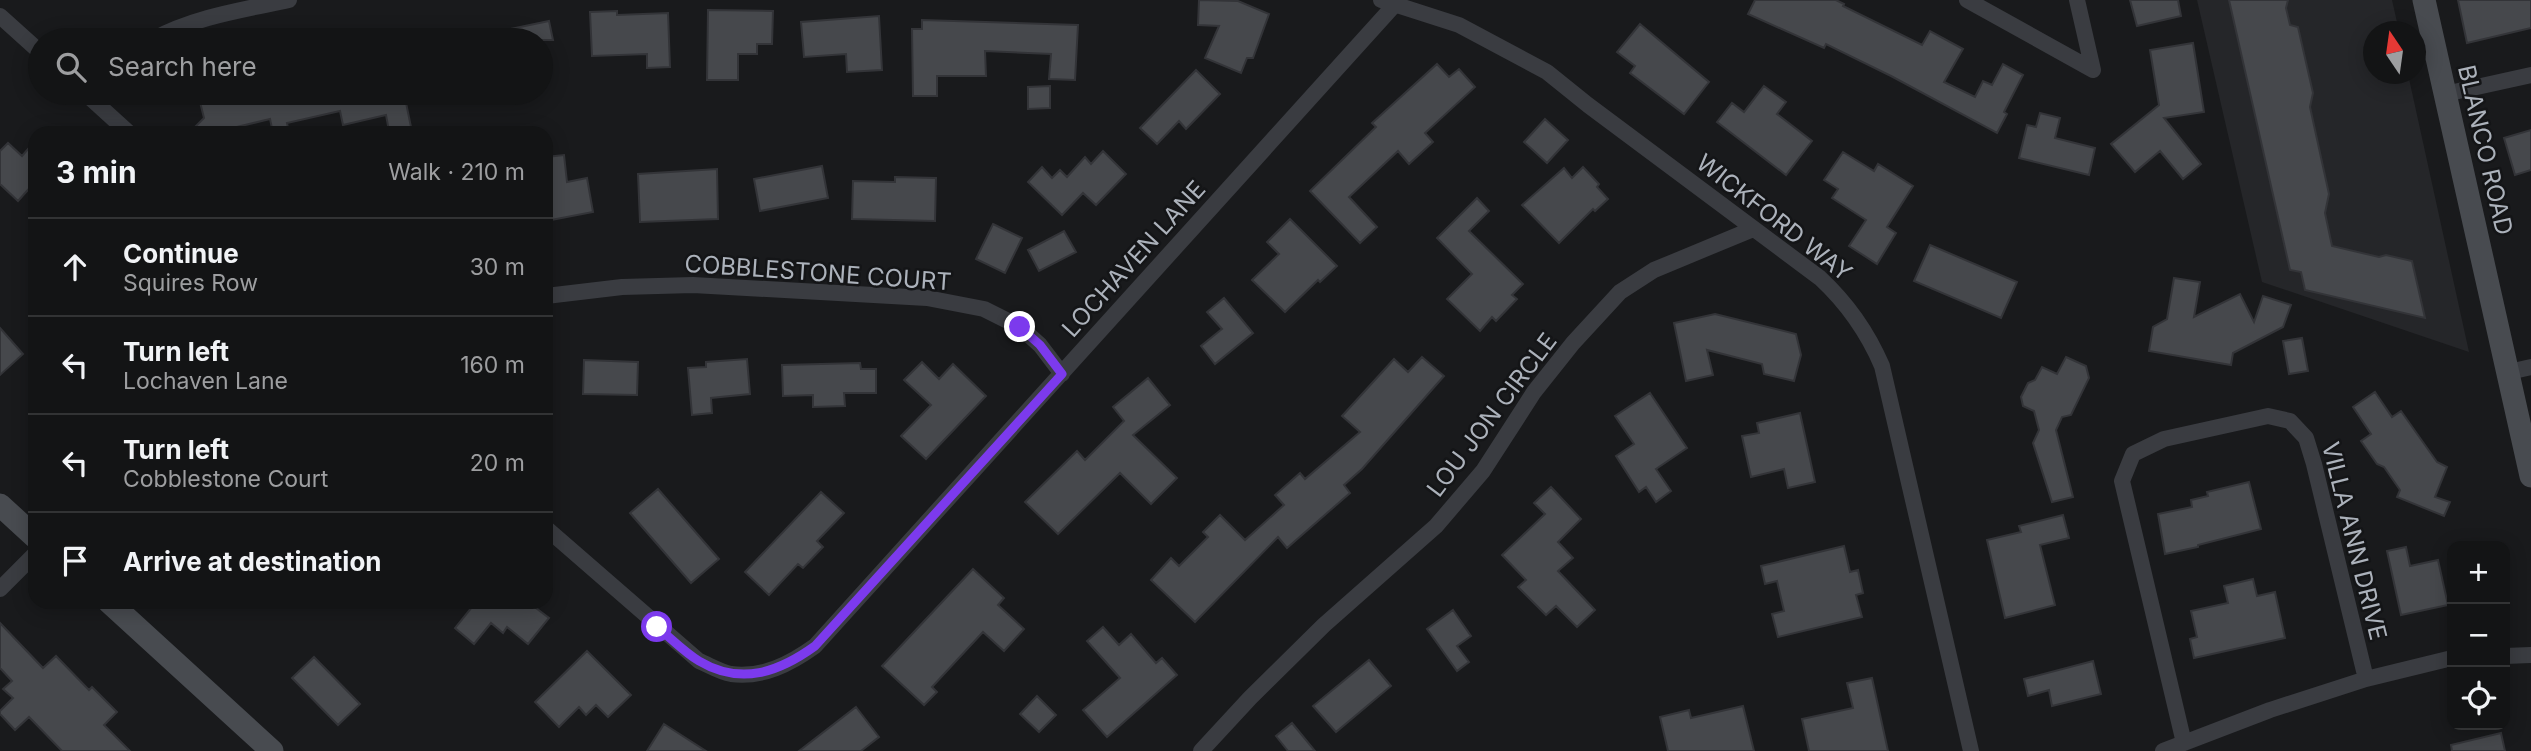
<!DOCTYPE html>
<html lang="en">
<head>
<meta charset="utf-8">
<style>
	:root { --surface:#131415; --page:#1c1d1e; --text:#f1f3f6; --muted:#9d9ea0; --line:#323334 }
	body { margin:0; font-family:Inter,sans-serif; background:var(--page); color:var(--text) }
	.controls { position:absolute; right:21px; bottom:21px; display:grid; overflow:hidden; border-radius:14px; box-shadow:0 4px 18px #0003 }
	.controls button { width:63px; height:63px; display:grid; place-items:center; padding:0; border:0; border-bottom:2px solid var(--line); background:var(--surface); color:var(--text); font:35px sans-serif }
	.compass { position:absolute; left:2363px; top:21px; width:63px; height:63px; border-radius:50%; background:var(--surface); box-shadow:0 4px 18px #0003; rotate:347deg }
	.stop { position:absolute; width:21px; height:21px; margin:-16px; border:5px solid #7c3aed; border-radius:50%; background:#fff }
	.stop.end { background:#7c3aed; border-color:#fff; box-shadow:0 2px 7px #0008 }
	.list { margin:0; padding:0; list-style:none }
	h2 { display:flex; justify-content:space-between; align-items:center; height:91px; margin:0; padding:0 28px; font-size:30px }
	h2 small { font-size:23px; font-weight:400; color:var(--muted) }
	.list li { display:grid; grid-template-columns:46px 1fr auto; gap:21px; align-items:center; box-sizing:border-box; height:98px; padding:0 28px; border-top:2px solid var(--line) }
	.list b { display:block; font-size:26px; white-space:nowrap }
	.list p { margin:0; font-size:23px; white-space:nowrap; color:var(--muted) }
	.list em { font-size:23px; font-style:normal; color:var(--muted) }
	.icon { flex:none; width:38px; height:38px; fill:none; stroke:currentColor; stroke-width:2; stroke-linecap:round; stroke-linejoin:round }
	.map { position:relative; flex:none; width:2531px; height:751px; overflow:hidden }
	.search { position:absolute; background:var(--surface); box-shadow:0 4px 18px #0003; left:28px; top:28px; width:525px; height:77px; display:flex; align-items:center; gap:18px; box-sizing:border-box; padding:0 24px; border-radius:38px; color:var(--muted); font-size:26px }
	.panel { position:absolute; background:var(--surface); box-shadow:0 4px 18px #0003; left:28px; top:126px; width:525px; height:483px; border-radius:21px }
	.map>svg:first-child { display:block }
	.built { fill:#252629 }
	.building { fill:#46484c; stroke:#333438; stroke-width:2 }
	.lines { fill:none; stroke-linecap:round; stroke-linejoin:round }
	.street { stroke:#3a3c41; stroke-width:16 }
	.secondary { stroke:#484b50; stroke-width:23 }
	.route { stroke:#7c3aed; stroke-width:9 }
	.labels { text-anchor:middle; stroke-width:5; stroke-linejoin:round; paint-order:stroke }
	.street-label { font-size:24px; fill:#acb2bb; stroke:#141517 }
</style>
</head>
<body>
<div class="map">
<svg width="2531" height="751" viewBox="0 0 2531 751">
	<rect width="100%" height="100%" fill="#191a1c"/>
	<path class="built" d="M2197,0H2392L2399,31L2374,32V74H2408L2469,352L2262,282Z"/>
	<path class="building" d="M1199,0L1238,1L1269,14L1253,58H1247L1241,73L1205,58L1219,26L1198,25Z
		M1755,0H1836L1844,4L1843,6L1922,45L1930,31L1963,49L1944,82L1975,97L1983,81L1992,85L2003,64L2023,75L2004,112L2007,114L1997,133L1891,76L1826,44L1824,48L1748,14Z
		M2130,0H2178L2181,16L2137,26Z
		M2229,0H2288L2286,8L2290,25L2298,27L2313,93L2310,107L2329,194L2325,213L2332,246L2379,257L2386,255L2412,261L2425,318L2305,290L2301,272L2290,270Z
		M2458,0H2531V28L2467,43Z
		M708,10L773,11L772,44H757V54H738V80H707Z
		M617,11V15L668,13L670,67L647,68V54L592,56L590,12Z
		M879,16L882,70L847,72L846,54L804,57L801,22Z
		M922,20L1078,25L1075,80L1049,79L1051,54L985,51L986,76H937V96H913L912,29H922Z
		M549,21L553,40H492L491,33Z
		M1640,24L1709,82L1684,114L1630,73L1635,66L1617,52Z
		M2193,43L2204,112L2164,118L2201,164L2183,179L2160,151L2135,172L2111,144L2159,105L2150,50Z
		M1437,64L1449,77L1459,69L1475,87L1425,133L1433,142L1409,164L1398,151L1349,197L1377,227L1360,243L1310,191L1376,127L1372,123Z
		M1196,70L1220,94L1186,129L1179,121L1157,144L1140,128Z
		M1050,86V108L1028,109V87Z
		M1764,86L1786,102L1777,114L1812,141L1786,175L1717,122L1732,103L1744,112Z
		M222,93H404L411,127L389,131L386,115L343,125L340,111L287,123L289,133H273L270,119L237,127L231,133H189L204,118L199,98Z
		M2040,113L2060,118L2055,138L2095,148L2089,175L2019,158L2027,125L2036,127Z
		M1545,119L1568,140L1547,163L1524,142Z
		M2531,130V170L2515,175L2504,138Z
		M35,141V182L18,201L0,184V151L8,143L22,156Z
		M1103,151L1126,174L1096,205L1083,193L1062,215L1028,182L1042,167L1052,178L1060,170L1067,177L1085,157L1091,164Z
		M1843,152L1874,171L1878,164L1913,186L1887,227L1896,233L1877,264L1849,246L1866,220L1832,198L1838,189L1824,180Z
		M564,155L567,182L587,178L593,212L546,221V157Z
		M822,166L828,198L760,211L754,179Z
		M1583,167L1599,184L1597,187L1608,199L1595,211L1593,209L1559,243L1522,205L1564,168L1572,178Z
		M717,169L718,219L640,222L638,174Z
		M895,177L936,178L935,221L852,219L853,181L895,182Z
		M1477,198L1489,211L1469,231L1523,284L1512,295L1517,299L1496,321L1492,317L1480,331L1447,299L1472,274L1437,238Z
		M1290,219L1337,266L1320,282L1318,280L1285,312L1252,280L1279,254L1267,242Z
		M993,224L1022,238L1005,273L976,259Z
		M1064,231L1076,252L1039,271L1028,250Z
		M1930,245L2017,282L2001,318L1914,281Z
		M2174,278L2200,282L2194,317L2240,294L2254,322L2263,296L2291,305L2283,327L2233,353L2231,365L2149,351L2153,327L2167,319Z
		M1224,298L1253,333L1215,364L1201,346L1222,329L1207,312Z
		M1715,314L1796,334L1801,355L1794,381L1764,374L1762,364L1707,350L1713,375L1686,381L1674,323Z
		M0,328L23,354L0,375Z
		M2302,338L2308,371L2289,374L2283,341Z
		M1422,357L1444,376L1362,469L1344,485L1350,493L1287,548L1278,537L1195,622L1151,580L1171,558L1179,566L1208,537L1203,532L1220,515L1245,540L1284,505L1275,495L1300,473L1305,479L1360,432L1342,416L1394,359L1408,372Z
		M2066,357L2086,366L2089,378L2071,415L2062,417L2056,430L2073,497L2052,502L2033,443L2039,430L2034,411L2023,406L2021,397L2028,383L2035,380L2042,367L2057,374Z
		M747,359L750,394L711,398L712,413L692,415L688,368L706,367V362Z
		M584,360L638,362L637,395L583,394Z
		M922,362L939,379L953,364L986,396L926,459L901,436L931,405L904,380Z
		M860,363L861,369H876V393H844L845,406L813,407V395L783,396L782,365Z
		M1148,378L1170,405L1133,435L1177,478L1151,504L1120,473L1058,534L1025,502L1077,451L1085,460L1124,421L1113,407Z
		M2375,392L2392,417L2401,411L2437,462L2447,467L2435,497L2450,502L2444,516L2397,497L2400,490L2384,467L2377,464L2361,441L2371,434L2353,407Z
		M1650,393L1687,448L1656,469L1671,491L1656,502L1646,487L1639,492L1616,456L1634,444L1615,416Z
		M1800,413L1815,482L1788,488L1784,469L1751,477L1742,436L1759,433L1757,423Z
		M2249,482L2261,529L2198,545V547L2165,554L2158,514L2192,507L2191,500L2208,496L2207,492Z
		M1551,487L1581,519L1558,542L1573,558L1558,571L1595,610L1577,627L1556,606L1546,615L1518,587L1526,580L1502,555L1545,514L1534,503Z
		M658,489L719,559L691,583L630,513Z
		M821,492L844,513L817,541L823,547L803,568L798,564L769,595L745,572Z
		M2063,515L2069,538L2040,545L2055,605L2005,618L1987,540L2021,532L2019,526Z
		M1844,546L1850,572L1858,570L1863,593L1856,595L1862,617L1778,637L1772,614L1784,611L1777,581L1765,584L1761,566Z
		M2406,547L2410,566L2438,560L2448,605L2401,615L2387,551Z
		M973,569L1004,598L998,605L1024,629L1004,651L983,632L932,687L937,692L924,705L882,666Z
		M2253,579L2257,596L2275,592L2285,638L2194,658L2190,639L2197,637L2191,611L2228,603L2224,586Z
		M476,602H528L549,618L528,644L507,627L503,633L491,623L474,644L455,628Z
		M1453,610L1471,636L1457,646L1469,662L1457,671L1427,629Z
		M0,623L43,668L56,656L89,690L92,687L117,712L104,725L130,751H62L29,717L15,730L0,714V711L13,698L3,689L12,681L0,668Z
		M1103,627L1119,645L1131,634L1156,663L1162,658L1177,675L1107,737L1083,710L1120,678L1087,641Z
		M587,651L631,695L608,717L596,705L586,715L579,707L559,727L535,702Z
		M314,657L360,704L338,725L292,678Z
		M1369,660L1391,686L1336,732L1313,706Z
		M2093,661L2101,694L2052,706L2049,690L2028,696L2024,679Z
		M1872,678L1888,751H1809L1802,719L1853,708L1847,683Z
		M1037,696L1056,715L1039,732L1020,714Z
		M1743,706L1754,751H1668L1660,717L1689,710L1691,718Z
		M856,707L879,737L861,751H799Z
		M1292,723L1315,751H1288L1276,736Z
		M664,724L706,751H647Z
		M2501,733L2505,751H2452L2451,745Z"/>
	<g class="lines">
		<path class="street" d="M1381,0L1459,25L1547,72L1588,105L1820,278C1848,304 1867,331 1882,366L1971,751
			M1967,0L2093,70
			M2077,0L2093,70
			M0,16L40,52
			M152,40C194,17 242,10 289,0
			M85,93L129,133
			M2445,94L2531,75
			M546,296L622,287L693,285L927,298L984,309L1020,327L1040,345L1062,374
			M2509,372L2531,367
			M546,528L699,661C709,665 720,672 731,674C763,678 790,664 815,646L1399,0
			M0,589L35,554
			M2505,656L2531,655
			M2184,743L2122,481L2133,454L2164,439L2268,416L2290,421L2306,438L2314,464L2366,679
			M1201,751L1250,698L1324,625L1436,526L1483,471L1534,392L1573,343L1620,292L1654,270L1753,229
			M2163,751L2270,710L2366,679L2452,658"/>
		<path class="secondary" d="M2424,0L2531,476
			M0,505L35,537
			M109,602L272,751"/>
	</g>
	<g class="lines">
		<path class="route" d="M657,627C671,638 684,652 699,661C741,686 779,672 815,646L1062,374L1040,345L1020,327"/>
	</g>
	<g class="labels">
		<g class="street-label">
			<text transform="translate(2485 150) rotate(77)" y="8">BLANCO ROAD</text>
			<text transform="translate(1774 218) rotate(38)" y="8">WICKFORD WAY</text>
			<text transform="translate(1134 259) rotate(-48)" y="8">LOCHAVEN LANE</text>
			<text transform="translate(818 273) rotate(4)" y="8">COBBLESTONE COURT</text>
			<text transform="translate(1492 415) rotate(-53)" y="8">LOU JON CIRCLE</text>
			<text transform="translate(2354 541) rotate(76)" y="8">VILLA ANN DRIVE</text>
		</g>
	</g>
</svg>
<div class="controls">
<button>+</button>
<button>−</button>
<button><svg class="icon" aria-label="locate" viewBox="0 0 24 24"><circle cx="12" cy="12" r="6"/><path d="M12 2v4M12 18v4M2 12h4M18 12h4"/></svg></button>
</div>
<svg class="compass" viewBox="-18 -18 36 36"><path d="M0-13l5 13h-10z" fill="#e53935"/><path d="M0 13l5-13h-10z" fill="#9d9ea0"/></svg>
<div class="stop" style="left:657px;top:627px"></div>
<div class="stop end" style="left:1020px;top:327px"></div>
<div class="search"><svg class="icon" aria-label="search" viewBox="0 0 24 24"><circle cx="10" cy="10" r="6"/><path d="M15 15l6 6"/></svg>Search here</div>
<section class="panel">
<h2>3 min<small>Walk · 210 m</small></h2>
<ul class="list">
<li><svg class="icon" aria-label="ahead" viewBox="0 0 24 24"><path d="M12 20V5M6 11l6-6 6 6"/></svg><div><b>Continue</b><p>Squires Row</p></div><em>30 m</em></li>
<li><svg class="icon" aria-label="left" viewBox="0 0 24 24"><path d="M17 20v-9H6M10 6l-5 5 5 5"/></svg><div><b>Turn left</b><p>Lochaven Lane</p></div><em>160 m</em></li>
<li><svg class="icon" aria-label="left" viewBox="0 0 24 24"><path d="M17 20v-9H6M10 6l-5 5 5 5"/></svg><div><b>Turn left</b><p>Cobblestone Court</p></div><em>20 m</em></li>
<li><svg class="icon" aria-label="arrive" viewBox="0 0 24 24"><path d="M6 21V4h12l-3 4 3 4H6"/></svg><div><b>Arrive at destination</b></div></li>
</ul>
</section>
</div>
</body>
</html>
